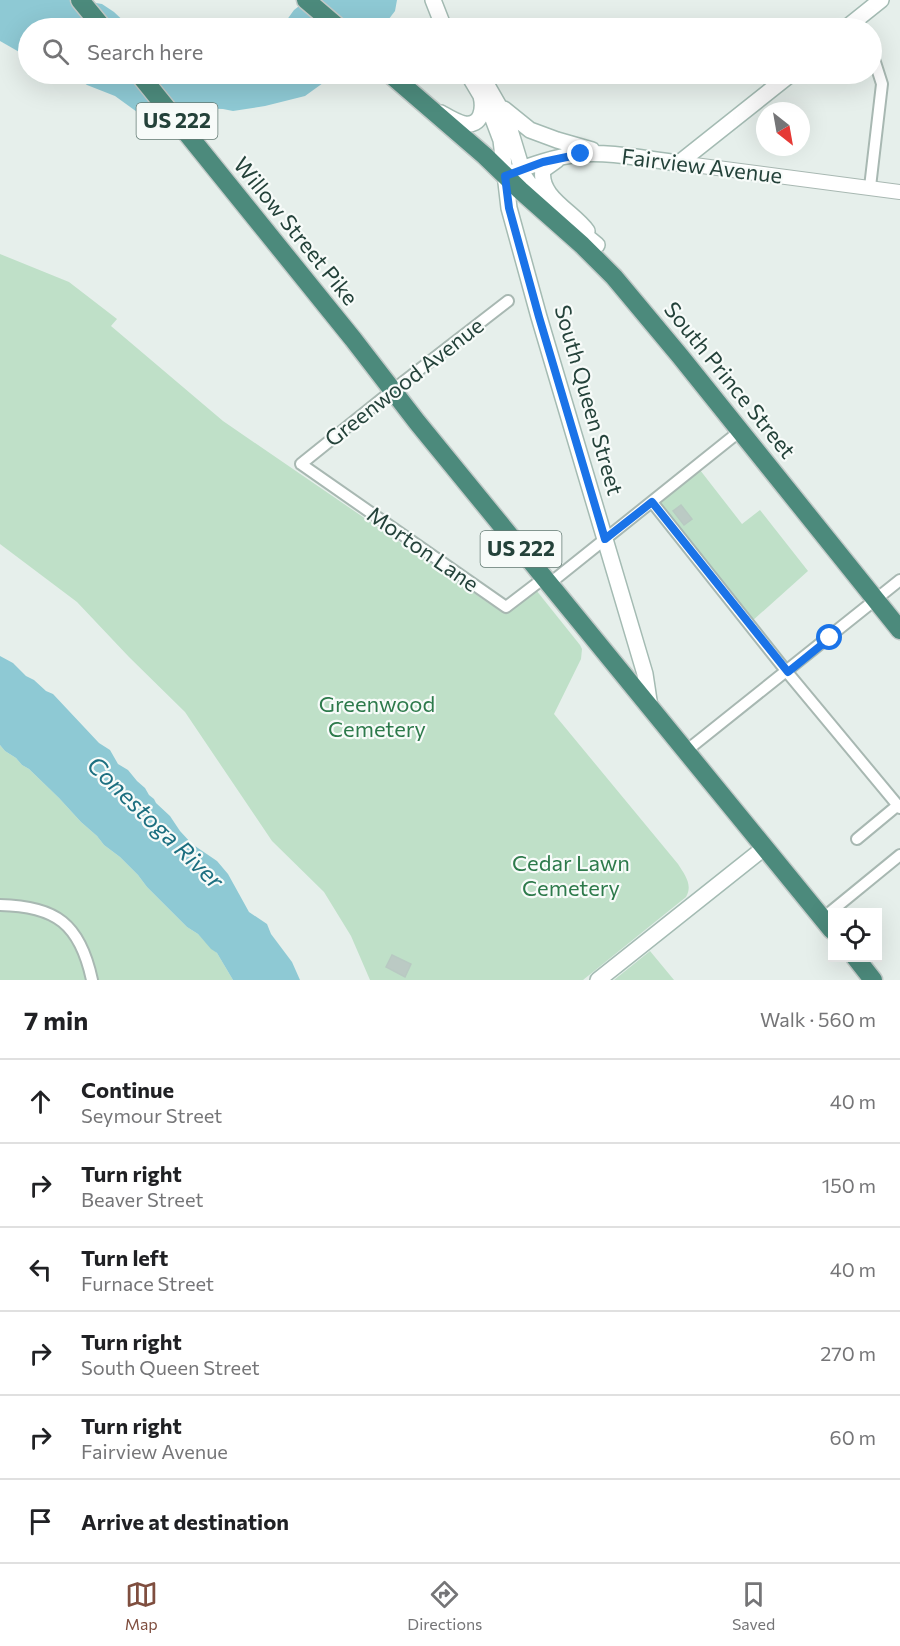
<!DOCTYPE html>
<html lang="en">
<head>
<meta charset="utf-8">
<style>
	:root { --surface:#fff; --page:#f6f6f6; --text:#202124; --muted:#757577; --line:#e0e0e0; --accent:#7f4e3f }
	body { margin:0; font-family:Commissioner,sans-serif; background:var(--page); color:var(--text) }
	.controls { position:absolute; right:18px; bottom:18px; display:grid; overflow:hidden; border-radius:0px; box-shadow:0 6px 24px #0002 }
	.controls button { width:54px; height:54px; display:grid; place-items:center; padding:0; border:0; border-bottom:2px solid var(--line); background:var(--surface); color:var(--text); font:30px sans-serif }
	.compass { position:absolute; left:756px; top:102px; width:54px; height:54px; border-radius:50%; background:var(--surface); box-shadow:0 6px 24px #0002; rotate:149deg }
	.stop { position:absolute; width:18px; height:18px; margin:-14px; border:4px solid #1a73e8; border-radius:50%; background:#fff }
	.stop.end { background:#1a73e8; border-color:#fff; box-shadow:0 2px 6px #0008 }
	.list { margin:0; padding:0; list-style:none }
	h2 { display:flex; justify-content:space-between; align-items:center; height:78px; margin:0; padding:0 24px; font-size:26px }
	h2 small { font-size:20px; font-weight:400; color:var(--muted) }
	.list li { display:grid; grid-template-columns:39px 1fr auto; gap:18px; align-items:center; box-sizing:border-box; height:84px; padding:0 24px; border-top:2px solid var(--line) }
	.list b { display:block; font-size:22px; white-space:nowrap }
	.list p { margin:0; font-size:20px; white-space:nowrap; color:var(--muted) }
	.list em { font-size:20px; font-style:normal; color:var(--muted) }
	.icon { flex:none; width:33px; height:33px; fill:none; stroke:currentColor; stroke-width:2; stroke-linecap:round; stroke-linejoin:round }
	.map { position:relative; flex:none; width:900px; height:980px; overflow:hidden }
	.search { position:absolute; background:var(--surface); box-shadow:0 6px 24px #0002; left:18px; right:18px; top:18px; height:66px; display:flex; align-items:center; gap:15px; box-sizing:border-box; padding:0 21px; border-radius:33px; color:var(--muted); font-size:22px }
	.sheet { height:582px; background:var(--surface) }
	nav { display:flex; justify-content:space-around; align-items:center; box-sizing:border-box; height:84px; border-top:2px solid var(--line); background:var(--surface); font-size:16px; color:var(--muted) }
	nav a { display:grid; justify-items:center; gap:3px }
	nav .on { color:var(--accent) }
	.map>svg:first-child { display:block }
	.green { fill:#bfe0c8 }
	.water { fill:#8ec9d4 }
	.building { fill:#bbcac4; stroke:#b8c9c2; stroke-width:1.5 }
	.lines { fill:none; stroke-linecap:round; stroke-linejoin:round }
	.minor-casing { stroke:#a8b8b2; stroke-width:14 }
	.tertiary-casing { stroke:#a8b8b2; stroke-width:16 }
	.secondary-casing { stroke:#a4bbb3; stroke-width:18 }
	.trunk-casing { stroke:#c2cac8; stroke-width:21 }
	.minor { stroke:#fff; stroke-width:10 }
	.tertiary { stroke:#fff; stroke-width:14 }
	.secondary { stroke:#fff; stroke-width:15 }
	.trunk { stroke:#4c8a7c; stroke-width:18 }
	.route { stroke:#1a73e8; stroke-width:8 }
	.labels { text-anchor:middle; stroke-width:4.5; stroke-linejoin:round; paint-order:stroke }
	.shield { fill:#f7fbf9; stroke:#637a73; stroke-width:1.5 }
	.shield-label { font-size:21px; font-weight:bold; fill:#24423a }
	.street-label { font-size:22px; fill:#24423a; stroke:#f7fbf9 }
	.park-label { font-size:22px; fill:#2d7a4b; stroke:#f7fbf9 }
	.water-label { font-size:24px; font-style:italic; fill:#1c6f80; stroke:#f7fbf9 }
</style>
</head>
<body>
<div class="map">
<svg width="900" height="980" viewBox="0 0 900 980">
	<rect width="100%" height="100%" fill="#e6efeb"/>
	<path class="green" d="M0,254L69,282L117,319L111,326L223,421L503,613L536,590L580,645L582,649L581,659L554,714L678,864C685,875 693,885 686,897L583,980H370L351,936L324,892L272,841L185,712L129,657L77,602L0,544Z
		M700,470L742,524L760,510L808,571L751,622L658,505Z
		M0,745L5,751L16,758L22,765L29,769L59,798L81,822L97,836L104,845L120,857L138,875L147,887L187,927L198,934L211,948L217,953L233,980H0Z
		M650,951L674,980H614Z"/>
	<path class="water" d="M0,0H77L102,4L114,12L131,28H28V57L0,41Z
		M307,0H397L395,11L382,28H281L294,10Z
		M70,74H343L323,83L305,96L265,106L233,111L223,109L194,108L161,119L144,117L115,96L87,85L75,76Z
		M0,656L13,663L26,676L34,680L46,691L53,694L99,743L110,750L118,764L128,770L137,781L145,788L149,795L154,799L156,803L170,816L180,831L192,844L217,861L228,874L249,912L267,924L271,934L292,962L300,980H233L217,953L211,949L198,934L187,927L147,887L138,875L120,857L104,845L97,836L81,822L59,798L29,769L22,765L16,758L5,751L0,745Z"/>
	<path class="building" d="M681,505L692,519L684,525L673,511Z
		M392,955L411,964L405,977L386,967Z"/>
	<g class="lines">
		<defs>
			<path id="minor" d="M870,187L882,84L875,62
				M508,301L393,390L301,464L506,607L544,578
				M652,502L787,672L900,808
				M549,584L740,431
				M686,751L900,580
				M857,839L898,805
				M0,905C56,906 80,924 92,980
				M823,918L900,855"/>
			<path id="tertiary" d="M679,163L900,192"/>
			<path id="secondary" d="M433,0L444,28
				M846,28L881,0
				M468,74L490,111L501,140L509,208L539,317L645,674L650,707
				M478,75L488,87L507,120L524,176L536,193L549,204
				M504,109L530,130L557,140L592,150
				M441,113C448,117 456,122 464,124C482,127 484,108 481,96
				M557,160L543,170C538,197 574,212 587,231
				M505,175C529,166 556,156 581,154C609,151 650,160 679,163L791,74
				M574,226L597,245
				M598,980L764,848"/>
			<path id="trunk" d="M80,0L103,28
				M306,0L339,28
				M139,74L353,339L417,422L832,930
				M390,74L485,156L520,190L582,245L614,277L680,356L900,630
				M855,957L873,980"/>
		</defs>
		<use href="#minor" class="minor-casing"/>
		<use href="#tertiary" class="tertiary-casing"/>
		<use href="#secondary" class="secondary-casing"/>
		<use href="#trunk" class="trunk-casing"/>
		<use href="#minor" class="minor"/>
		<use href="#tertiary" class="tertiary"/>
		<use href="#secondary" class="secondary"/>
		<use href="#trunk" class="trunk"/>
	</g>
	<g class="lines">
		<path class="route" d="M581,154L543,162L505,176L509,208L539,317L605,539L652,502L788,672L830,638"/>
	</g>
	<g class="labels">
		<g class="shield">
			<rect x="136.5" y="103" width="81" height="36" rx="4.5"/>
			<rect x="480.5" y="531" width="81" height="36" rx="4.5"/>
		</g>
		<g class="shield-label">
			<text x="177" y="128">US 222</text>
			<text x="521" y="556">US 222</text>
		</g>
		<g class="street-label">
			<text transform="translate(702 166) rotate(7)" y="8">Fairview Avenue</text>
			<text transform="translate(296 231) rotate(51)" y="8">Willow Street Pike</text>
			<text transform="translate(730 380) rotate(51)" y="8">South Prince Street</text>
			<text transform="translate(404 382) rotate(-38)" y="8">Greenwood Avenue</text>
			<text transform="translate(589 400) rotate(74)" y="8">South Queen Street</text>
			<text transform="translate(423 549) rotate(35)" y="8">Morton Lane</text>
		</g>
		<g class="park-label">
			<text x="377" y="712">Greenwood<tspan x="377" dy="25">Cemetery</tspan></text>
			<text x="571" y="871">Cedar Lawn<tspan x="571" dy="25">Cemetery</tspan></text>
		</g>
		<g class="water-label">
			<text transform="translate(155 823) rotate(44)" y="8">Conestoga River</text>
		</g>
	</g>
</svg>
<div class="controls">
<button><svg class="icon" aria-label="locate" viewBox="0 0 24 24"><circle cx="12" cy="12" r="6"/><path d="M12 2v4M12 18v4M2 12h4M18 12h4"/></svg></button>
</div>
<svg class="compass" viewBox="-18 -18 36 36"><path d="M0-13l5 13h-10z" fill="#e53935"/><path d="M0 13l5-13h-10z" fill="#757577"/></svg>
<div class="stop" style="left:830px;top:638px"></div>
<div class="stop end" style="left:581px;top:154px"></div>
<div class="search"><svg class="icon" aria-label="search" viewBox="0 0 24 24"><circle cx="10" cy="10" r="6"/><path d="M15 15l6 6"/></svg>Search here</div>
</div>
<section class="sheet">
<h2>7 min<small>Walk · 560 m</small></h2>
<ul class="list">
<li><svg class="icon" aria-label="ahead" viewBox="0 0 24 24"><path d="M12 20V5M6 11l6-6 6 6"/></svg><div><b>Continue</b><p>Seymour Street</p></div><em>40 m</em></li>
<li><svg class="icon" aria-label="right" viewBox="0 0 24 24"><path d="M7 20v-9h11M14 6l5 5-5 5"/></svg><div><b>Turn right</b><p>Beaver Street</p></div><em>150 m</em></li>
<li><svg class="icon" aria-label="left" viewBox="0 0 24 24"><path d="M17 20v-9H6M10 6l-5 5 5 5"/></svg><div><b>Turn left</b><p>Furnace Street</p></div><em>40 m</em></li>
<li><svg class="icon" aria-label="right" viewBox="0 0 24 24"><path d="M7 20v-9h11M14 6l5 5-5 5"/></svg><div><b>Turn right</b><p>South Queen Street</p></div><em>270 m</em></li>
<li><svg class="icon" aria-label="right" viewBox="0 0 24 24"><path d="M7 20v-9h11M14 6l5 5-5 5"/></svg><div><b>Turn right</b><p>Fairview Avenue</p></div><em>60 m</em></li>
<li><svg class="icon" aria-label="arrive" viewBox="0 0 24 24"><path d="M6 21V4h12l-3 4 3 4H6"/></svg><div><b>Arrive at destination</b></div></li>
</ul>
</section>
<nav>
<a class="on"><svg class="icon" aria-label="map" viewBox="0 0 24 24"><path d="M3 6l6-2 6 2 6-2v14l-6 2-6-2-6 2zM9 4v14M15 6v14"/></svg>Map</a>
<a><svg class="icon" aria-label="directions" viewBox="0 0 24 24"><path d="M12 3l9 9-9 9-9-9zM9 14v-3h6M13 9l2 2-2 2"/></svg>Directions</a>
<a><svg class="icon" aria-label="saved" viewBox="0 0 24 24"><path d="M7 4h10v16l-5-4-5 4z"/></svg>Saved</a>
</nav>
</body>
</html>
